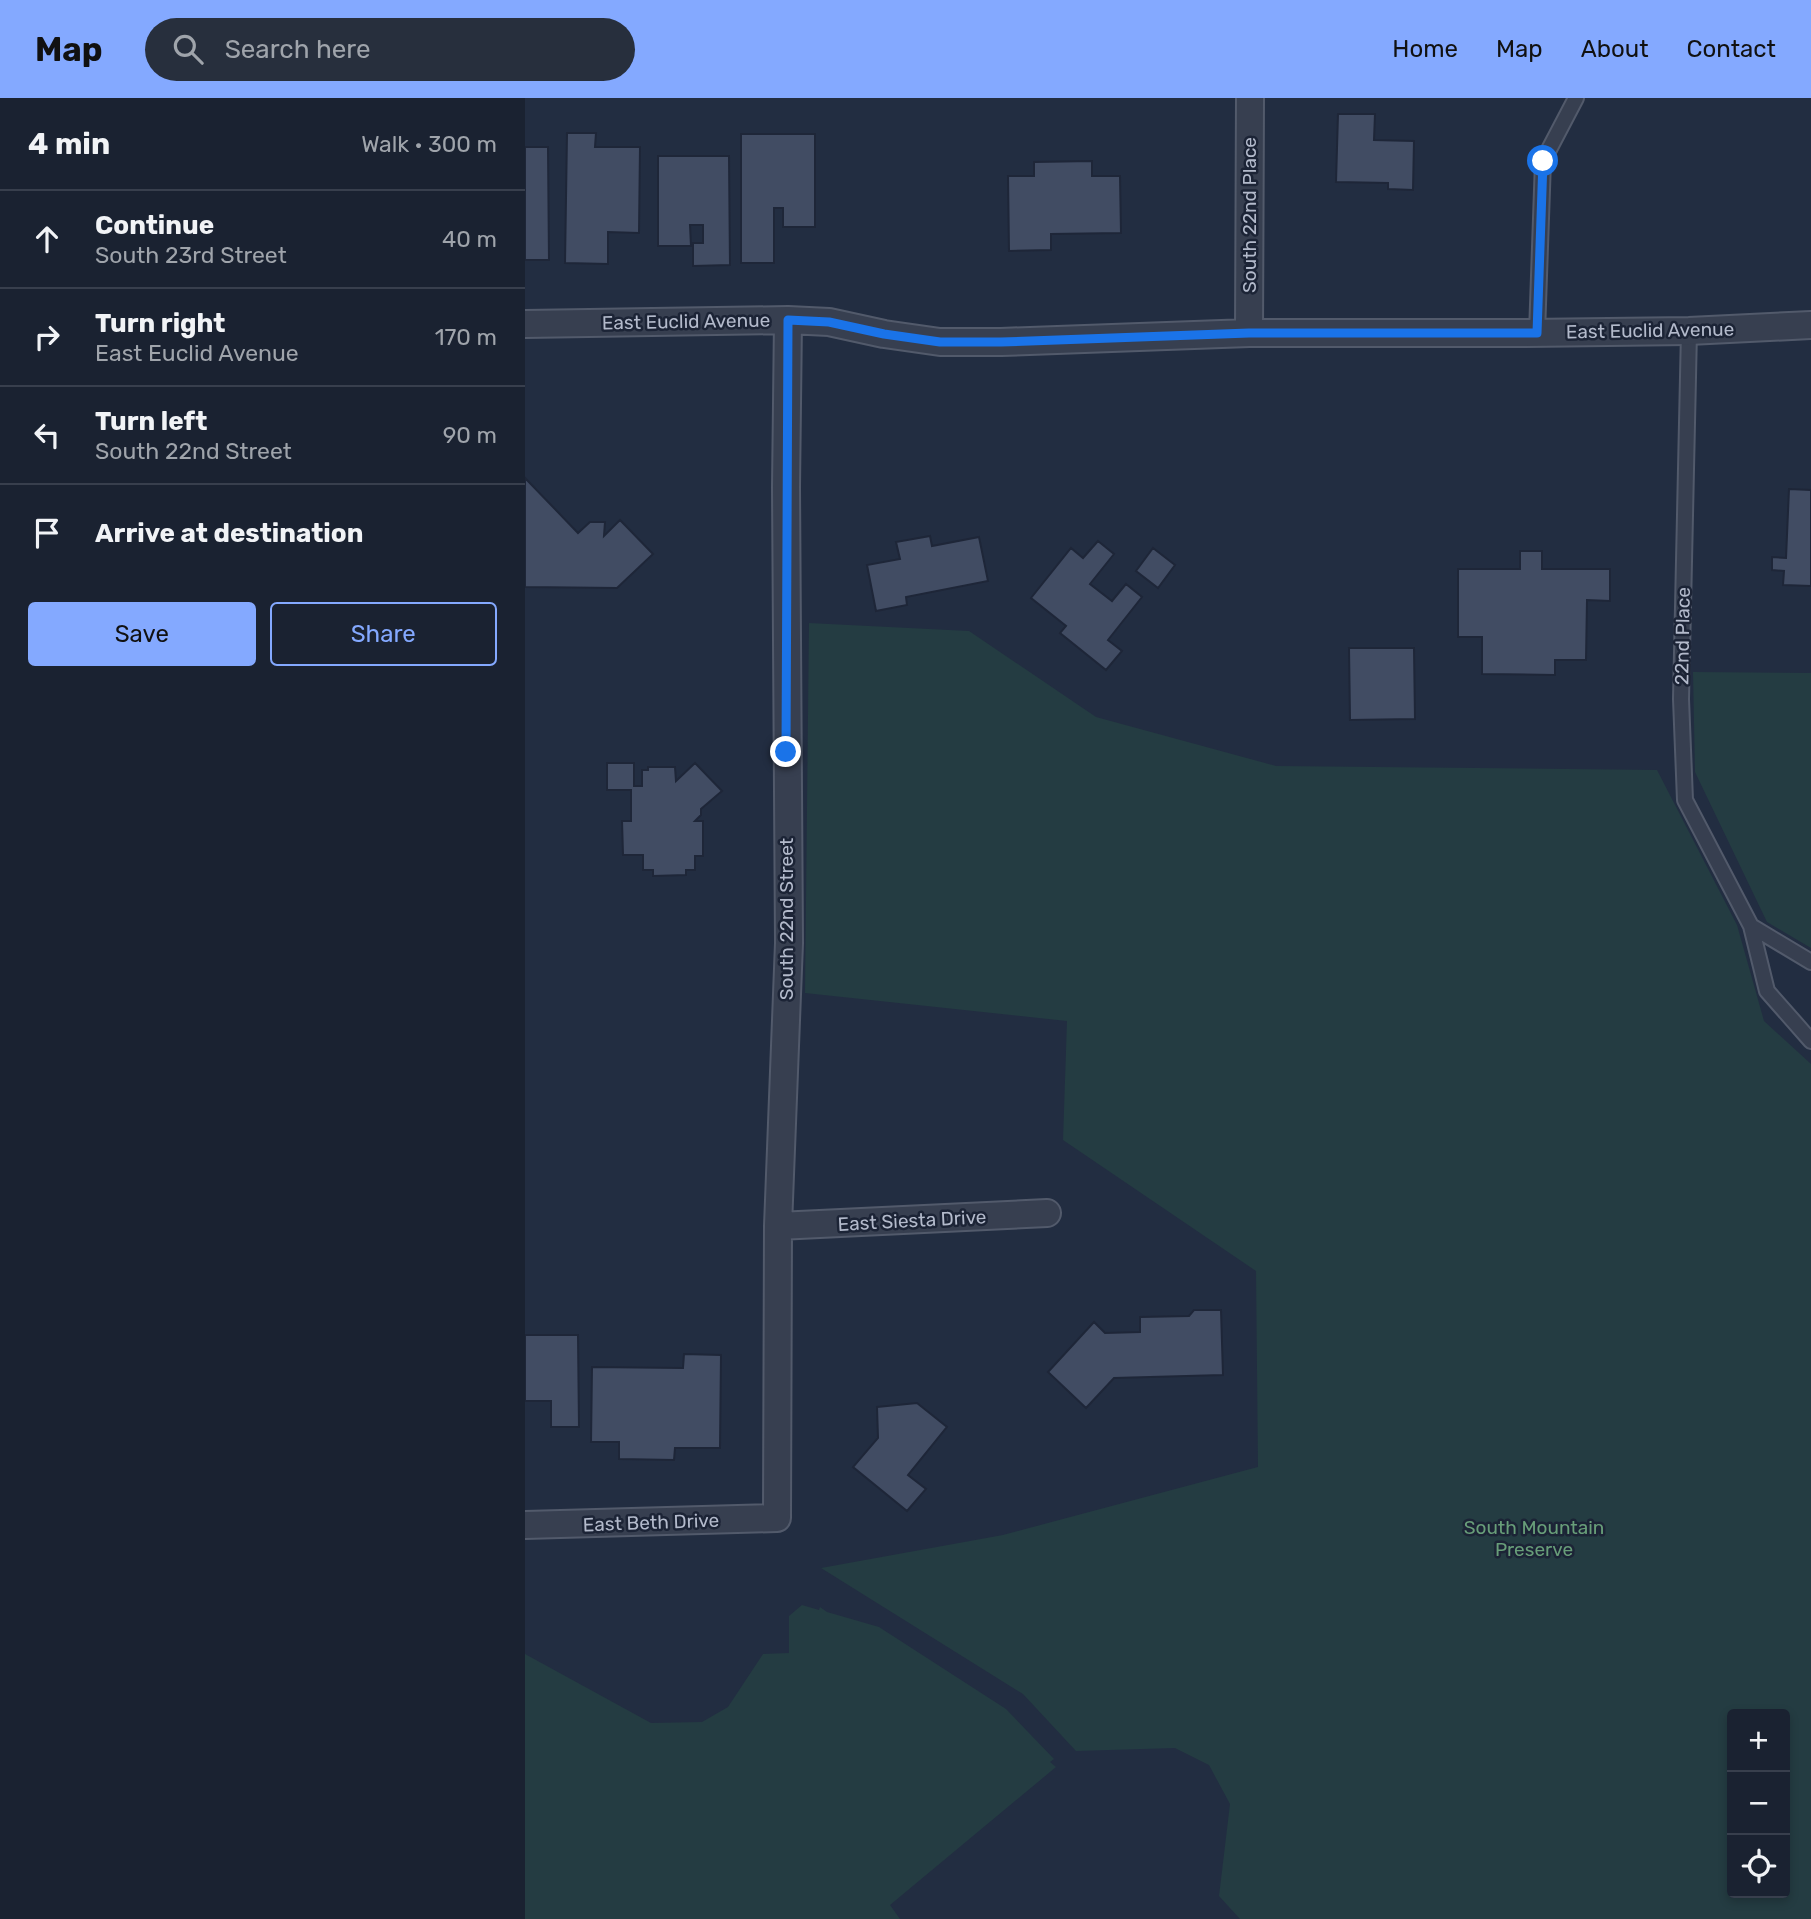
<!DOCTYPE html>
<html lang="en">
<head>
<meta charset="utf-8">
<style>
	:root { --surface:#1a2231; --page:#272f3d; --text:#f1f3f6; --muted:#9fa4ab; --line:#383f4d; --accent:#84a9ff }
	body { margin:0; font-family:Rubik,sans-serif; background:var(--page); color:var(--text) }
	.controls { position:absolute; right:21px; bottom:21px; display:grid; overflow:hidden; border-radius:7px; box-shadow:0 4px 10px #0003 }
	.controls button { width:63px; height:63px; display:grid; place-items:center; padding:0; border:0; border-bottom:2px solid var(--line); background:var(--surface); color:var(--text); font:35px sans-serif }
	.stop { position:absolute; width:21px; height:21px; margin:-16px; border:5px solid #1a73e8; border-radius:50%; background:#fff }
	.stop.end { background:#1a73e8; border-color:#fff; box-shadow:0 2px 7px #0008 }
	.list { margin:0; padding:0; list-style:none }
	h2 { display:flex; justify-content:space-between; align-items:center; height:91px; margin:0; padding:0 28px; font-size:30px }
	h2 small { font-size:23px; font-weight:400; color:var(--muted) }
	.list li { display:grid; grid-template-columns:46px 1fr auto; gap:21px; align-items:center; box-sizing:border-box; height:98px; padding:0 28px; border-top:2px solid var(--line) }
	.list b { display:block; font-size:26px; white-space:nowrap }
	.list p { margin:0; font-size:23px; white-space:nowrap; color:var(--muted) }
	.list em { font-size:23px; font-style:normal; color:var(--muted) }
	.actions { display:flex; gap:14px; padding:21px 28px }
	.actions a { flex:1; padding:16px 0; border:2px solid var(--accent); border-radius:7px; text-align:center; font-size:24px; color:var(--accent) }
	.actions .main { background:var(--accent); color:#111 }
	.icon { flex:none; width:38px; height:38px; fill:none; stroke:currentColor; stroke-width:2; stroke-linecap:round; stroke-linejoin:round }
	.map { position:relative; flex:none; width:1286px; height:1821px; overflow:hidden }
	header { display:flex; align-items:center; gap:42px; box-sizing:border-box; height:98px; padding:0 35px; background:var(--accent); color:#111 }
	header strong { font-size:33px }
	nav { display:flex; gap:38px; margin-inline-start:auto; font-size:24px }
	.search { width:490px; height:63px; background:var(--page); display:flex; align-items:center; gap:18px; box-sizing:border-box; padding:0 24px; border-radius:38px; color:var(--muted); font-size:26px }
	main { display:flex }
	aside { flex:1; background:var(--surface) }
	.map>svg:first-child { display:block }
	.green { fill:#243c42; fill-rule:evenodd }
	.building { fill:#414c63; stroke:#1e2638; stroke-width:2 }
	.lines { fill:none; stroke-linecap:round; stroke-linejoin:round }
	.service-casing { stroke:#525a6b; stroke-width:18 }
	.minor-casing { stroke:#525a6b; stroke-width:30 }
	.service { stroke:#373f50; stroke-width:14 }
	.minor { stroke:#373f50; stroke-width:26 }
	.route { stroke:#1a73e8; stroke-width:9 }
	.labels { text-anchor:middle; stroke-width:5; stroke-linejoin:round; paint-order:stroke }
	.street-label { font-size:19px; fill:#b3bacb; stroke:#1c2436 }
	.park-label { font-size:19px; fill:#689e79; stroke:#1c2436 }
</style>
</head>
<body>
<header>
<strong>Map</strong>
<div class="search"><svg class="icon" aria-label="search" viewBox="0 0 24 24"><circle cx="10" cy="10" r="6"/><path d="M15 15l6 6"/></svg>Search here</div>
<nav><a>Home</a><a>Map</a><a>About</a><a>Contact</a></nav>
</header>
<main>
<aside>
<h2>4 min<small>Walk · 300 m</small></h2>
<ul class="list">
<li><svg class="icon" aria-label="ahead" viewBox="0 0 24 24"><path d="M12 20V5M6 11l6-6 6 6"/></svg><div><b>Continue</b><p>South 23rd Street</p></div><em>40 m</em></li>
<li><svg class="icon" aria-label="right" viewBox="0 0 24 24"><path d="M7 20v-9h11M14 6l5 5-5 5"/></svg><div><b>Turn right</b><p>East Euclid Avenue</p></div><em>170 m</em></li>
<li><svg class="icon" aria-label="left" viewBox="0 0 24 24"><path d="M17 20v-9H6M10 6l-5 5 5 5"/></svg><div><b>Turn left</b><p>South 22nd Street</p></div><em>90 m</em></li>
<li><svg class="icon" aria-label="arrive" viewBox="0 0 24 24"><path d="M6 21V4h12l-3 4 3 4H6"/></svg><div><b>Arrive at destination</b></div></li>
</ul>
<div class="actions"><a class="main">Save</a><a>Share</a></div>
</aside>
<div class="map">
<svg width="1286" height="1821" viewBox="0 0 1286 1821">
	<rect width="100%" height="100%" fill="#222d41"/>
	<path class="green" d="M284,525L444,533L571,619L751,668L1132,672L1212,827L1239,923L1286,966V1821H715L694,1798L705,1706L684,1667L650,1650L551,1653L498,1596L296,1470L478,1437L733,1369L731,1173L538,1042L542,923L280,895ZM1207,1616H1260V1795H1207Z
		M1168,574L1286,575V850L1242,824L1170,674Z
		M277,1507L294,1512L295,1509L302,1514L354,1529L481,1611L529,1661L525,1664L531,1669L365,1807L375,1821H0V1556L126,1625L177,1624L203,1609L238,1556L264,1555V1518Z"/>
	<path class="building" d="M813,16H850L849,42L889,43L888,92L863,91V85L811,84Z
		M42,35H71L70,49H115L114,135L83,134V166L40,165Z
		M216,36H290V129H258V110H249V165H216Z
		M0,49H23L24,162H0Z
		M133,58H204L205,167L168,168V145H178V127H165L166,148H133Z
		M567,63V78H595L596,135L526,136V152L484,153L483,78H509V64Z
		M0,380L53,435L65,424H80L79,438L95,422L128,456L92,490L0,489Z
		M1264,391L1286,392V488L1258,487L1259,473L1247,472V459L1261,460Z
		M405,438L407,448L454,439L463,483L381,499L382,507L351,513L342,467L375,461L371,444Z
		M573,443L589,456L565,486L587,503L601,486L617,499L583,542L597,553L581,572L535,535L541,528L506,500L546,450L558,460Z
		M628,450L650,467L633,490L611,473Z
		M995,453H1017V471H1085V503L1062,502L1061,562H1030V577L957,576V539H933V471H995Z
		M824,550H889L890,621L825,622Z
		M82,665H109V688H117V672H123V669H150L151,683L170,665L197,693L176,711V717L170,723H178V758H170V772H161V777L128,778V772H118V757H98L97,723H106V692H82Z
		M669,1212H696L698,1277L589,1280L561,1310L523,1274L569,1224L580,1235L615,1234V1219L664,1218Z
		M0,1237H53L54,1329H26V1303H0Z
		M159,1256L196,1257L195,1350H150L149,1362L94,1361V1344H66L67,1269L158,1270Z
		M392,1305L422,1329L383,1377L401,1391L382,1413L328,1369L353,1340L352,1309Z"/>
	<g class="lines">
		<defs>
			<path id="service" d="M1164,233L1156,601L1160,702L1226,828L1242,893L1286,943
				M1012,235L1018,63L1051,0
				M1226,828L1286,864"/>
			<path id="minor" d="M0,226L263,222L304,224L359,236L415,244H476L724,235H1002L1164,233L1286,227
				M724,235L725,0
				M253,1128L522,1115
				M0,1427L252,1420L253,1128L264,845L261,389L263,222"/>
		</defs>
		<use href="#service" class="service-casing"/>
		<use href="#minor" class="minor-casing"/>
		<use href="#service" class="service"/>
		<use href="#minor" class="minor"/>
	</g>
	<g class="lines">
		<path class="route" d="M261,654L263,222L304,224L359,236L415,244H476L724,235H1012L1018,63"/>
	</g>
	<g class="labels">
		<g class="street-label">
			<text transform="translate(724 117) rotate(-90)" y="7">South 22nd Place</text>
			<text transform="translate(161 223) rotate(-1)" y="7">East Euclid Avenue</text>
			<text transform="translate(1125 232) rotate(-1)" y="7">East Euclid Avenue</text>
			<text transform="translate(1157 538) rotate(-89)" y="7">22nd Place</text>
			<text transform="translate(261 821) rotate(-90)" y="7">South 22nd Street</text>
			<text transform="translate(387 1122) rotate(-3)" y="7">East Siesta Drive</text>
			<text transform="translate(126 1424) rotate(-2)" y="7">East Beth Drive</text>
		</g>
		<g class="park-label">
			<text x="1009" y="1436">South Mountain<tspan x="1009" dy="22">Preserve</tspan></text>
		</g>
	</g>
</svg>
<div class="controls">
<button>+</button>
<button>−</button>
<button><svg class="icon" aria-label="locate" viewBox="0 0 24 24"><circle cx="12" cy="12" r="6"/><path d="M12 2v4M12 18v4M2 12h4M18 12h4"/></svg></button>
</div>
<div class="stop" style="left:1018px;top:63px"></div>
<div class="stop end" style="left:261px;top:654px"></div>
</div>
</main>
</body>
</html>
